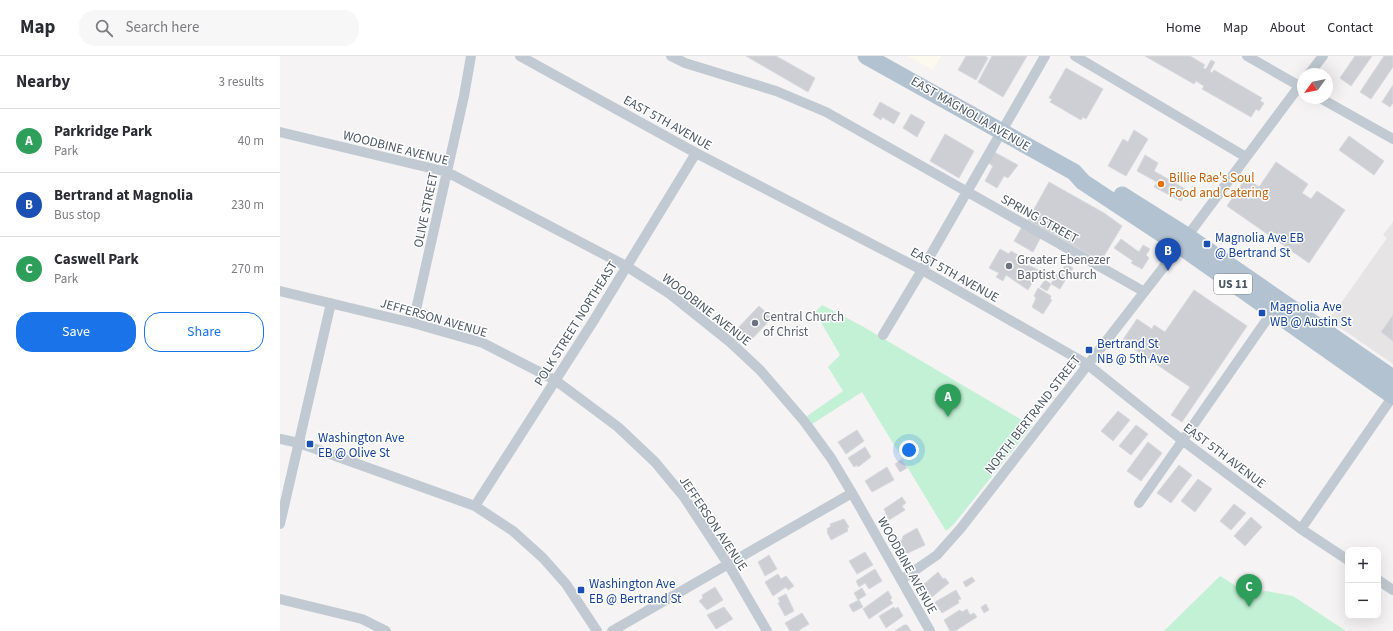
<!DOCTYPE html>
<html lang="en">
<head>
<meta charset="utf-8">
<style>
	:root { --surface:#fff; --page:#f7f7f7; --text:#2b2b33; --muted:#7c7c81; --line:#e1e1e2; --accent:#1a73e8 }
	body { margin:0; font-family:"Source Sans 3",sans-serif; background:var(--page); color:var(--text) }
	.controls { position:absolute; right:12px; bottom:12px; display:grid; overflow:hidden; border-radius:8px; box-shadow:0 4px 16px #0002 }
	.controls button { width:36px; height:36px; display:grid; place-items:center; padding:0; border:0; border-bottom:1px solid var(--line); background:var(--surface); color:var(--text); font:20px sans-serif }
	.compass { position:absolute; left:1017px; top:12px; width:36px; height:36px; border-radius:50%; background:var(--surface); box-shadow:0 4px 16px #0002; rotate:237deg }
	.you { position:absolute; left:629px; top:394px; width:14px; height:14px; margin:-10px; border:3px solid #fff; border-radius:50%; background:#1a73e8; box-shadow:0 0 0 6px #1a73e833 }
	.badge { display:grid; place-items:center; width:26px; height:26px; border-radius:50%; background:var(--accent); color:#fff; font-size:13px; font-weight:700 }
	.pin { position:absolute; translate:-50% -33px; filter:drop-shadow(0 1px 2px #0008) }
	.pin::after { content:''; position:absolute; top:21px; width:14px; height:12px; background:inherit; clip-path:polygon(0 0,100% 0,50% 100%) }
	.list { margin:0; padding:0; list-style:none }
	h2 { display:flex; justify-content:space-between; align-items:center; height:52px; margin:0; padding:0 16px; font-size:17px }
	h2 small { font-size:13px; font-weight:400; color:var(--muted) }
	.list li { display:grid; grid-template-columns:26px 1fr auto; gap:12px; align-items:center; box-sizing:border-box; height:64px; padding:0 16px; border-top:1px solid var(--line) }
	.list b { display:block; font-size:15px; white-space:nowrap }
	.list p { margin:0; font-size:13px; white-space:nowrap; color:var(--muted) }
	.list em { font-size:13px; font-style:normal; color:var(--muted) }
	.actions { display:flex; gap:8px; padding:12px 16px }
	.actions a { flex:1; padding:9px 0; border:1px solid var(--accent); border-radius:16px; text-align:center; font-size:14px; color:var(--accent) }
	.actions .main { background:var(--accent); color:#fff }
	.icon { flex:none; width:22px; height:22px; fill:none; stroke:currentColor; stroke-width:2; stroke-linecap:round; stroke-linejoin:round }
	.map { position:relative; flex:none; width:1113px; height:575px; overflow:hidden }
	header { display:flex; align-items:center; gap:24px; box-sizing:border-box; height:56px; padding:0 20px; background:var(--surface); border-bottom:1px solid var(--line) }
	header strong { font-size:19px }
	nav { display:flex; gap:22px; margin-inline-start:auto; font-size:14px }
	.search { width:280px; height:36px; background:var(--page); display:flex; align-items:center; gap:10px; box-sizing:border-box; padding:0 14px; border-radius:16px; color:var(--muted); font-size:15px }
	main { display:flex }
	aside { flex:1; background:var(--surface) }
	.map>svg:first-child { display:block }
	.commercial { fill:#fdf9ef }
	.education { fill:#e6e4e5 }
	.green { fill:#c3f1d5 }
	.building { fill:#cdcfd5; stroke:#d7d9de }
	.lines { fill:none; stroke-linecap:round; stroke-linejoin:round }
	.street { stroke:#c1cad2; stroke-width:10 }
	.primary { stroke:#b3c2d1; stroke-width:17 }
	.food-dot { fill:#e8710a; stroke:#fff; stroke-width:1.5 }
	.transit-dot { fill:#1a4fb4; stroke:#fff; stroke-width:1.5 }
	.worship-dot { fill:#6b7280; stroke:#fff; stroke-width:1.5 }
	.labels { text-anchor:middle; stroke-width:3; stroke-linejoin:round; paint-order:stroke }
	.shield { fill:#fff; stroke:#808990; stroke-width:1 }
	.shield-label { font-size:12px; font-weight:bold; fill:#4a5661 }
	.street-label { font-size:13px; fill:#4a5661; stroke:#fff }
	.food-label { font-size:13px; fill:#c56008; stroke:#fff; text-anchor:start }
	.transit-label { font-size:13px; fill:#164399; stroke:#fff; text-anchor:start }
	.worship-label { font-size:13px; fill:#5b616d; stroke:#fff; text-anchor:start }
</style>
</head>
<body>
<header>
<strong>Map</strong>
<div class="search"><svg class="icon" aria-label="search" viewBox="0 0 24 24"><circle cx="10" cy="10" r="6"/><path d="M15 15l6 6"/></svg>Search here</div>
<nav><a>Home</a><a>Map</a><a>About</a><a>Contact</a></nav>
</header>
<main>
<aside>
<h2>Nearby<small>3 results</small></h2>
<ul class="list">
<li><span class="badge" style="background:#2e9e5b">A</span><div><b>Parkridge Park</b><p>Park</p></div><em>40 m</em></li>
<li><span class="badge" style="background:#1a4fb4">B</span><div><b>Bertrand at Magnolia</b><p>Bus stop</p></div><em>230 m</em></li>
<li><span class="badge" style="background:#2e9e5b">C</span><div><b>Caswell Park</b><p>Park</p></div><em>270 m</em></li>
</ul>
<div class="actions"><a class="main">Save</a><a>Share</a></div>
</aside>
<div class="map">
<svg width="1113" height="575" viewBox="0 0 1113 575">
	<rect width="100%" height="100%" fill="#f5f3f3"/>
	<path class="commercial" d="M628,0H661L653,14Z"/>
	<path class="education" d="M1113,166V308L1049,264L1107,182L1103,179Z"/>
	<path class="green" d="M542,249L582,270L752,370L674,468L666,475L582,336L532,368L527,360L563,335L548,311L560,299L535,256Z
		M940,520L967,537L986,535L1013,540L1066,575H884Z"/>
	<path class="building" d="M466,0H496L535,22L528,36Z
		M686,0H705L708,2L696,24L678,14Z
		M712,0H747L723,41L698,26Z
		M865,0H910L925,9L923,12L926,13L931,4L935,6L930,15L932,17L934,14L982,42L980,45L984,47L979,55L976,53L971,61L922,33L924,30L916,25L914,28Z
		M1075,0H1092L1071,30L1060,22Z
		M1104,0H1113V11L1091,43L1080,36Z
		M786,12L823,33L806,63L803,61L801,64L770,46L772,43L769,42Z
		M1113,29V47L1110,51L1102,46Z
		M600,46L620,57L614,68L602,61L601,64L593,59Z
		M631,58L645,66L637,81L623,72Z
		M854,74L868,83L846,120L828,110L843,83L848,86Z
		M665,78L694,95L679,122L650,105Z
		M1069,80L1104,105L1094,119L1059,94Z
		M714,96L738,109L728,122L724,120L717,132L705,125L713,110L708,107Z
		M865,99L878,107L874,115L907,134L901,145L874,131L877,126L857,115Z
		M996,106L1028,128L1022,137L1031,143L1037,135L1065,154L1029,207L947,150L966,122L979,131Z
		M769,126L824,157L842,170L821,205L748,164Z
		M742,171L761,181L753,196L734,185Z
		M841,183L859,196L863,189L870,193L866,199L869,202L862,213L851,207L853,205L834,192Z
		M720,193L729,198L731,195L738,199L735,203L759,214L748,234L726,219L723,225L716,221L719,217L709,212Z
		M786,208L793,212L790,219L782,215Z
		M778,216L787,221L780,233L771,228Z
		M765,224L771,228L767,235L760,231Z
		M758,232L771,240L770,243L772,244L763,258L752,251L756,242L754,240Z
		M914,234L967,270L902,366L891,359L910,331L842,285L857,263L872,273L874,269L885,276Z
		M479,250L492,262L470,285L457,273Z
		M1113,259V285L1101,276Z
		M838,355L850,364L833,385L821,375Z
		M856,369L868,378L851,399L839,390Z
		M577,374L584,385L566,398L558,386Z
		M868,386L882,397L861,425L847,415Z
		M585,391L591,401L578,411L577,409L574,411L568,402Z
		M622,403L627,412L620,416L615,408Z
		M899,409L912,419L891,447L877,437Z
		M607,411L614,424L592,436L585,425Z
		M918,423L932,433L915,456L901,445Z
		M622,441L626,447L622,450L625,454L609,464L604,453Z
		M954,448L966,457L951,474L940,465Z
		M971,461L982,471L965,490L954,480Z
		M564,463L569,471L567,472L568,475L551,484L547,476L548,475L547,473L551,470L550,468Z
		M637,472L645,489L626,498L619,486L622,484L623,480Z
		M585,496L593,509L577,518L569,505Z
		M489,499L497,513L485,520L478,506Z
		M595,513L602,525L589,533L585,527L579,531L576,525Z
		M658,516L663,523L665,522L669,527L652,541L643,529Z
		M498,518L501,523L506,520L514,530L508,534L506,531L493,540L485,526Z
		M692,521L695,525L686,531L683,526Z
		M435,531L443,544L427,554L419,545L423,542L422,539Z
		M582,532L586,539L578,544L574,537Z
		M676,534L681,543L678,544L679,547L662,557L655,546Z
		M608,535L612,542L610,544L613,547L589,563L583,553Z
		M506,538L514,555L505,560L498,547L500,546L498,542Z
		M579,544L583,551L573,556L569,549Z
		M706,548L709,554L704,557L701,551Z
		M444,551L453,563L436,573L427,559Z
		M614,551L615,553L618,551L623,560L606,572L599,560Z
		M687,553L690,559L694,557L697,561L675,575H670L664,564L678,555L680,554L682,556Z
		M522,557L529,568L518,575H510L505,567Z
		M624,569H627L631,575H615Z"/>
	<g class="lines">
		<path class="street" d="M240,0L416,97L642,214L807,308L902,384L1021,473L1068,504
			M391,0L405,7L496,35L546,56L863,235
			M795,0L966,101
			M967,0L1023,32
			M1029,18L1043,0
			M1040,42L1113,83
			M0,76L167,116L346,210L390,238L450,286L480,314L524,365L551,402L572,437L650,575
			M0,235L133,267L203,287L275,324L338,371L375,406L404,441L448,508L487,575
			M133,267L184,40L191,0
			M603,279L642,214L765,0
			M0,383L19,387L195,450L233,475L263,502L286,528L317,575
			M859,447L992,256
			M195,450L314,264L416,97
			M0,468L51,247
			M1021,473L1113,340
			M621,524L657,499L681,472L900,190L1023,25
			M1098,524L1113,534
			M0,543L82,563L106,575
			M332,575L572,437"/>
		<path class="primary" d="M586,0L794,116L803,126L900,190L1113,340
			M842,139L907,180L1113,322"/>
	</g>
	<circle class="food-dot" cx="881" cy="128" r="4"/>
	<g class="transit-dot">
		<rect x="923" y="184" width="8" height="8" rx="2"/>
		<rect x="978" y="253" width="8" height="8" rx="2"/>
		<rect x="805" y="290" width="8" height="8" rx="2"/>
		<rect x="26" y="384" width="8" height="8" rx="2"/>
		<rect x="297" y="530" width="8" height="8" rx="2"/>
	</g>
	<g class="worship-dot">
		<circle cx="729" cy="210" r="4"/>
		<circle cx="475" cy="267" r="4"/>
	</g>
	<g class="labels">
		<rect class="shield" x="934" y="218" width="38" height="20" rx="3"/>
		<g class="shield-label">
			<text x="953" y="232">US 11</text>
		</g>
		<g class="street-label">
			<text transform="translate(691 57) rotate(30)" y="5">EAST MAGNOLIA AVENUE</text>
			<text transform="translate(388 66) rotate(29)" y="5">EAST 5TH AVENUE</text>
			<text transform="translate(116 91) rotate(14)" y="5">WOODBINE AVENUE</text>
			<text transform="translate(145 154) rotate(-78)" y="5">OLIVE STREET</text>
			<text transform="translate(760 162) rotate(29)" y="5">SPRING STREET</text>
			<text transform="translate(675 218) rotate(29)" y="5">EAST 5TH AVENUE</text>
			<text transform="translate(427 253) rotate(38)" y="5">WOODBINE AVENUE</text>
			<text transform="translate(154 261) rotate(16)" y="5">JEFFERSON AVENUE</text>
			<text transform="translate(295 267) rotate(-58)" y="5">POLK STREET NORTHEAST</text>
			<text transform="translate(752 358) rotate(-52)" y="5">NORTH BERTRAND STREET</text>
			<text transform="translate(945 399) rotate(37)" y="5">EAST 5TH AVENUE</text>
			<text transform="translate(434 467) rotate(56)" y="5">JEFFERSON AVENUE</text>
			<text transform="translate(628 509) rotate(61)" y="5">WOODBINE AVENUE</text>
		</g>
		<g class="food-label">
			<text x="889" y="126">Billie Rae's Soul<tspan x="889" dy="15">Food and Catering</tspan></text>
		</g>
		<g class="transit-label">
			<text x="935" y="186">Magnolia Ave EB<tspan x="935" dy="15">@ Bertrand St</tspan></text>
			<text x="990" y="255">Magnolia Ave<tspan x="990" dy="15">WB @ Austin St</tspan></text>
			<text x="817" y="292">Bertrand St<tspan x="817" dy="15">NB @ 5th Ave</tspan></text>
			<text x="38" y="386">Washington Ave<tspan x="38" dy="15">EB @ Olive St</tspan></text>
			<text x="309" y="532">Washington Ave<tspan x="309" dy="15">EB @ Bertrand St</tspan></text>
		</g>
		<g class="worship-label">
			<text x="737" y="208">Greater Ebenezer<tspan x="737" dy="15">Baptist Church</tspan></text>
			<text x="483" y="265">Central Church<tspan x="483" dy="15">of Christ</tspan></text>
		</g>
	</g>
</svg>
<div class="controls">
<button>+</button>
<button>−</button>
</div>
<svg class="compass" viewBox="-18 -18 36 36"><path d="M0-13l5 13h-10z" fill="#e53935"/><path d="M0 13l5-13h-10z" fill="#7c7c81"/></svg>
<div class="you"></div>
<div class="pin badge" style="left:668px;top:361px;background:#2e9e5b">A</div>
<div class="pin badge" style="left:888px;top:215px;background:#1a4fb4">B</div>
<div class="pin badge" style="left:969px;top:551px;background:#2e9e5b">C</div>
</div>
</main>
</body>
</html>
